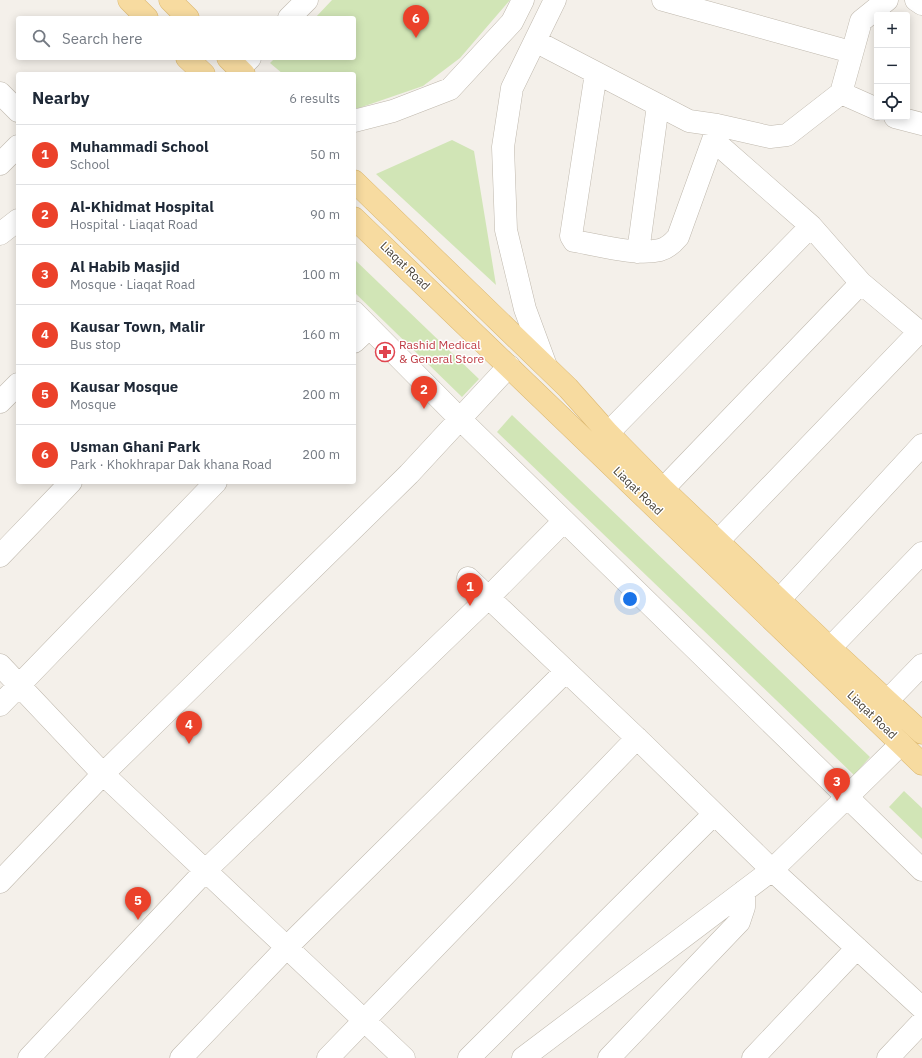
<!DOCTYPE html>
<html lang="en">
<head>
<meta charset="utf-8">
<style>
	:root { --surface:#fff; --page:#f6f6f7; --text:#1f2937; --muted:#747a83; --line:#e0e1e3; --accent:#eb412a }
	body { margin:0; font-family:"IBM Plex Sans",sans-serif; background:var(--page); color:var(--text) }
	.controls { position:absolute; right:12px; top:12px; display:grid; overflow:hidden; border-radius:4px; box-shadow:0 2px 10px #0003 }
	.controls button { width:36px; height:36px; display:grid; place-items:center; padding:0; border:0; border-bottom:1px solid var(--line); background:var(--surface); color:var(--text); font:20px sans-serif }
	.you { position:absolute; left:630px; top:599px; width:14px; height:14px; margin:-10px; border:3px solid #fff; border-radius:50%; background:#1a73e8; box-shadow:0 0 0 6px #1a73e833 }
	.badge { display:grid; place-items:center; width:26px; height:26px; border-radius:50%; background:var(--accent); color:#fff; font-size:13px; font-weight:700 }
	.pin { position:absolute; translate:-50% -33px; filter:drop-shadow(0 1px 2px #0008) }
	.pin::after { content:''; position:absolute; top:21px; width:14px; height:12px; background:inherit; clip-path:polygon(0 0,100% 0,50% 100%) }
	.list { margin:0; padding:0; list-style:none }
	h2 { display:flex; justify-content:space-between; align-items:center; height:52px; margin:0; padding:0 16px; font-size:17px }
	h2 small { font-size:13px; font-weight:400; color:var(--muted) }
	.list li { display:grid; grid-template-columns:26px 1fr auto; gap:12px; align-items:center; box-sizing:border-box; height:60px; padding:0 16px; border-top:1px solid var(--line) }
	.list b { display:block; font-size:15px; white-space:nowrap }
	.list p { margin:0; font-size:13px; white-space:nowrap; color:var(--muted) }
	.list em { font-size:13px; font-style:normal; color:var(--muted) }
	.icon { flex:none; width:22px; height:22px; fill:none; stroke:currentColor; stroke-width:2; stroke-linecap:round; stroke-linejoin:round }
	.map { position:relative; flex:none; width:922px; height:1058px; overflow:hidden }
	.search { position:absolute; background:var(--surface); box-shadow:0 2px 10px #0003; left:16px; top:16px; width:340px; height:44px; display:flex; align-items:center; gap:10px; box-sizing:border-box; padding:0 14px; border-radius:4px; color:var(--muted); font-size:15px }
	.panel { position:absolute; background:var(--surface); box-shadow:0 2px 10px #0003; left:16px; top:72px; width:340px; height:412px; border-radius:4px }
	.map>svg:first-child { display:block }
	.green { fill:#d1e5b6 }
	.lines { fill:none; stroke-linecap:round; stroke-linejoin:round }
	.minor-casing { stroke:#bfb8ad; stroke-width:23 }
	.major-casing { stroke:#dcb870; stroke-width:23 }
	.minor { stroke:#fff; stroke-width:22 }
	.major { stroke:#f7dba0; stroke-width:22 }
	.labels { text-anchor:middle; stroke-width:3; stroke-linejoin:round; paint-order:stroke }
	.street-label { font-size:12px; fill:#474138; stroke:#fff }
	.health-label { font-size:12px; fill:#be3a42; stroke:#fff; text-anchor:start }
</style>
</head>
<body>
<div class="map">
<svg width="922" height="1058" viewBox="0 0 922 1058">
	<rect width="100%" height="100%" fill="#f4f0ea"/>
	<path class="green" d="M332,0H510L460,58L423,86L359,108H354V74H283L270,63L275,58H354V18H315Z
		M452,140L474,151L496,285L376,174Z
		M354,259L479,379L462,397L354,292Z
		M512,415L870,757L854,775L497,432Z
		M904,791L922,808V839L889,807Z"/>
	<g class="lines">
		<defs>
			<path id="minor" d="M663,0L851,52
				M916,0L922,4
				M289,18L307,0
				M535,41L689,121L717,125L770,137L787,135L841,93L861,21L887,0
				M239,69L250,58
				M596,73L571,236L574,241C599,245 636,256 660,250C668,248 673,243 678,237L713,140L717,125
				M0,93L18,111
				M841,93L877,109
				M895,117L922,124
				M354,121L393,111L450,89L512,22L523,0
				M713,140L811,226L861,283L922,334
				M0,164L18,146
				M0,234L18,220
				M638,252L658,105
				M354,312L460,419L922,870
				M354,342L369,328
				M546,366L525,309L506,230L503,147L512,88L555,0
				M0,402L18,384
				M608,433L811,226
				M663,489L861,283
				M718,541L920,331
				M0,556L71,482
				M468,578L642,743L772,870L922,1008
				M780,599L922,445
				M830,648L922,553
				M0,665L103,774L404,1058
				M888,700L922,665
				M0,705L216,482
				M0,882L103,774L409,474L509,366
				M29,1058L206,870L488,598L564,521
				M181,1058L287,947L566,671
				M328,1058L637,738
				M469,1058L714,814
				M523,1058L772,870L847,797L901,744
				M609,1058L739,922L744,907V891
				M753,1058L857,948
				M888,1058L922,1022"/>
			<path id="major" d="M129,0L147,18
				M170,0L188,18
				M187,58L204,74
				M228,58L244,74
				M354,181L568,388L608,433L663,489L830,648L922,733
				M354,218L922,764"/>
		</defs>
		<use href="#minor" class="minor-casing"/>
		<use href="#major" class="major-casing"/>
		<use href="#minor" class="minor"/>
		<use href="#major" class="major"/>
	</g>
	<defs>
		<symbol id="pharmacy-ring" viewBox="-11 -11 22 22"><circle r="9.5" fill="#fff" stroke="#e0444e" stroke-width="1.5"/><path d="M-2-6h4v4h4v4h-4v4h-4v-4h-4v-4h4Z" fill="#e0444e"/></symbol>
	</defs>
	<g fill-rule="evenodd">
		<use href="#pharmacy-ring" x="374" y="341" width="22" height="22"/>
	</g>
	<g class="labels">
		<g class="street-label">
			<text transform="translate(405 266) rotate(44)" y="4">Liaqat Road</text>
			<text transform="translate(638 491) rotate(44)" y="4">Liaqat Road</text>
			<text transform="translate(872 715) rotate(44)" y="4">Liaqat Road</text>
		</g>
		<g class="health-label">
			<text x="399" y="349">Rashid Medical<tspan x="399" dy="14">&amp; General Store</tspan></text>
		</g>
	</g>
</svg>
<div class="controls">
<button>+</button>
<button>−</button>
<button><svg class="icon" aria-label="locate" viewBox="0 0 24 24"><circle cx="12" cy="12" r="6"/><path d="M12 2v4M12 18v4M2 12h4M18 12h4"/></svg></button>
</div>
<div class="you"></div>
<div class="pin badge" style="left:470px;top:606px">1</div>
<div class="pin badge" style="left:424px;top:409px">2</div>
<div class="pin badge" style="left:837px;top:801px">3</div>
<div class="pin badge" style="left:189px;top:744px">4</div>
<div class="pin badge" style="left:138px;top:920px">5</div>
<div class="pin badge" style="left:416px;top:38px">6</div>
<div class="search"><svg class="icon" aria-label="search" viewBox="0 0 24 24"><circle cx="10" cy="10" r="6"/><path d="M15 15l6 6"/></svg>Search here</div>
<section class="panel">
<h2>Nearby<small>6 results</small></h2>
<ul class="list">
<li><span class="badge">1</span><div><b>Muhammadi School</b><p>School</p></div><em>50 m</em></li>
<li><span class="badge">2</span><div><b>Al-Khidmat Hospital</b><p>Hospital · Liaqat Road</p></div><em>90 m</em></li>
<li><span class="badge">3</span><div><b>Al Habib Masjid</b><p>Mosque · Liaqat Road</p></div><em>100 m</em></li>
<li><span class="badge">4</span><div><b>Kausar Town, Malir</b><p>Bus stop</p></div><em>160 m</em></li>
<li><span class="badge">5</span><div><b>Kausar Mosque</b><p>Mosque</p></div><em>200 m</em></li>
<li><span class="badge">6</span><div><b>Usman Ghani Park</b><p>Park · Khokhrapar Dak khana Road</p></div><em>200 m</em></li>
</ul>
</section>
</div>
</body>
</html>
